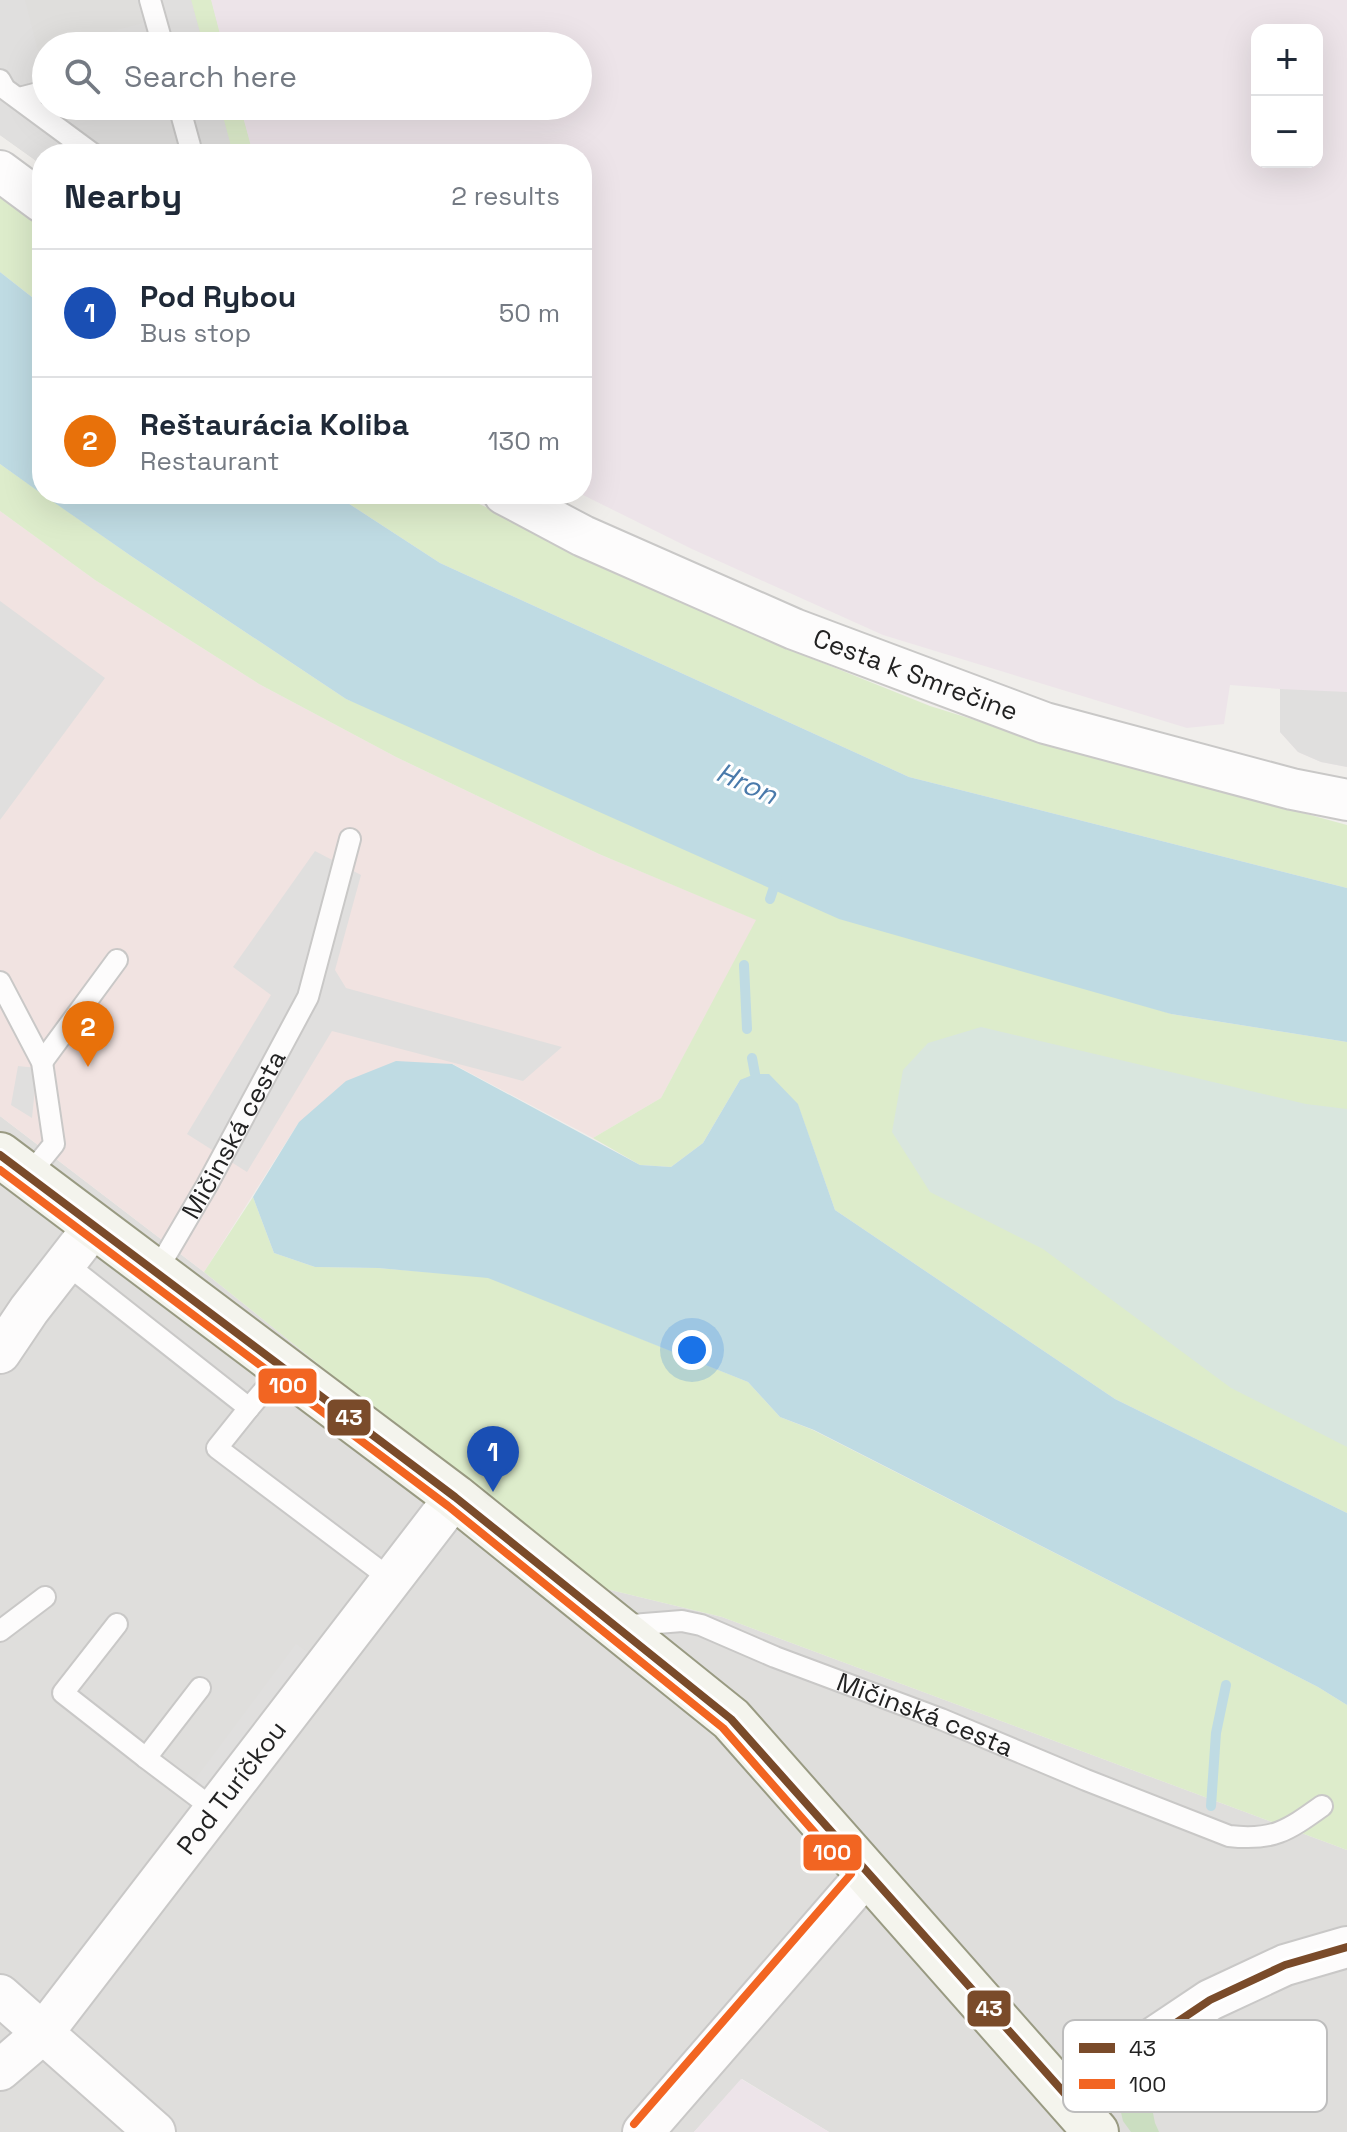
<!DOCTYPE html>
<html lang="en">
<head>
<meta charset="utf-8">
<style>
	:root { --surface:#fff; --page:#f6f6f7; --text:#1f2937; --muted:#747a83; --line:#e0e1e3; --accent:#db2777 }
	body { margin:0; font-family:"Space Grotesk",sans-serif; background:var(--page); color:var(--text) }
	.controls { position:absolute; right:24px; top:24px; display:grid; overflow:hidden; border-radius:16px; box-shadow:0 8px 32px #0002 }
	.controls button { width:72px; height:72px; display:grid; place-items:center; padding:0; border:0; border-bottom:2px solid var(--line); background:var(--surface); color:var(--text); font:40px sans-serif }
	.you { position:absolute; left:692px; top:1350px; width:28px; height:28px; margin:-20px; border:6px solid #fff; border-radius:50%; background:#1a73e8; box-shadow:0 0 0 12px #1a73e833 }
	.badge { display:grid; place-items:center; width:52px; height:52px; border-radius:50%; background:var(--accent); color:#fff; font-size:26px; font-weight:700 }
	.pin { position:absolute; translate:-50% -66px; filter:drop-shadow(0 2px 4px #0008) }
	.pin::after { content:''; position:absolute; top:42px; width:28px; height:24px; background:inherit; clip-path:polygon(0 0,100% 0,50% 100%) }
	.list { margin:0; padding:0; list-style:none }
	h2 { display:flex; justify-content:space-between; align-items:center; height:104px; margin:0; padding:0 32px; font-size:34px }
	h2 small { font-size:26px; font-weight:400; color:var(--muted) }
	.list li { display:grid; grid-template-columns:52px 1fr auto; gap:24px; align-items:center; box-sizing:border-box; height:128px; padding:0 32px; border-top:2px solid var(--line) }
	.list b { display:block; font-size:30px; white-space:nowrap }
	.list p { margin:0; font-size:26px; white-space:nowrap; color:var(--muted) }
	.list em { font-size:26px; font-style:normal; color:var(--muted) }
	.icon { flex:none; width:44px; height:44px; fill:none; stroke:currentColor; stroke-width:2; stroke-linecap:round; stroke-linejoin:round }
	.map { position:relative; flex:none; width:1347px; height:2132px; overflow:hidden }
	.search { position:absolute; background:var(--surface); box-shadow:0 8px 32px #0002; left:32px; top:32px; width:560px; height:88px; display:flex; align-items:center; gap:20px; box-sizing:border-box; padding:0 28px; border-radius:44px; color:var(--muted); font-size:30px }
	.panel { position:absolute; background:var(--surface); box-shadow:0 8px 32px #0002; left:32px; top:144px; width:560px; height:360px; border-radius:32px }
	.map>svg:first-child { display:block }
	.residential { fill:#dfdedc }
	.commercial { fill:#f1e3e1 }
	.industrial { fill:#ede4e9; fill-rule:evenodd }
	.grass { fill:#ddeccb }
	.forest { fill:#cbdec1 }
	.wetland { fill:#d9e6de }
	.parking { fill:#e0dfde }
	.water { fill:#bfdbe3 }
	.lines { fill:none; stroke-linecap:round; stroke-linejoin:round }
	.stream { stroke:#bfdbe3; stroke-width:10 }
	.lane-casing { stroke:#c9c8c7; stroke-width:24 }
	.street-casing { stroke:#c9c8c7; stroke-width:44 }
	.secondary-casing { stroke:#999a82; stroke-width:48 }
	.lane { stroke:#fdfcfc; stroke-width:20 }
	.street { stroke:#fdfcfc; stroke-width:40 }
	.secondary { stroke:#f4f4ed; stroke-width:44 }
	.bus-1-casing { stroke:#fff; stroke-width:14 }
	.bus-2-casing { stroke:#fff; stroke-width:14 }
	.bus-1 { stroke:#7a4b2a; stroke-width:8 }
	.bus-2 { stroke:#f26522; stroke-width:8 }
	.labels { text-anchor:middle; stroke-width:6; stroke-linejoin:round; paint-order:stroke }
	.street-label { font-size:26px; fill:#222; stroke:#fff }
	.water-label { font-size:28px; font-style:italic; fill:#4a7aab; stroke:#fff }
	.key { fill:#fff; stroke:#bdbdbd; stroke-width:2 }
	.key-label { font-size:22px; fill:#222 }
	.line-badge { stroke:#fff; stroke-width:3 }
	.badge-label { font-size:22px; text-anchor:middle; font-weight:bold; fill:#fff }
</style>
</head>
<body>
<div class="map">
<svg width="1347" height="2132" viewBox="0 0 1347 2132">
	<rect width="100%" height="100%" fill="#f0eeeb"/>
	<path class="residential" d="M0,0H211L223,46H46V106H240L253,154H42V165L0,135Z
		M0,1116L204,1272L594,1586L722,1617L1347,1850V2132H829L742,2079L694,2132H0Z"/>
	<path class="commercial" d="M0,511L95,580L259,684L396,757L599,854L757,920L661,1098L593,1138L453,1064L299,1122L204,1272L0,1116Z"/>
	<path class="industrial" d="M211,0H1347V767L1321,762L1298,752L1280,732V689L1230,685L1224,724L1187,728L883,635L692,549L581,494L582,154H253L240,106H578V46H223ZM1257,30H1317V162H1257Z
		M741,2079L829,2132H694Z"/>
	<path class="grass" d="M191,0H211L223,46H178L201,36Z
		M220,106H240L253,154H233Z
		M0,194L42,226V305L0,272Z
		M0,464L131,556L346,699L1171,1014L1347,1042V1513L1115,1399L835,1210L798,1105L740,1080L703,1143L671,1167L640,1165L593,1138L661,1098L756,920L599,854L396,757L259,684L95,580L0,511Z
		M334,494H458L788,649L930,706L1071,750L1347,825V888L909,777L440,563Z
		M253,1197L274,1253L315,1267L378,1268L488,1277L748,1382L780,1417L813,1430L1318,1687L1347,1705V1850L722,1617L594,1586L204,1272Z"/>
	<path class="forest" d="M1175,2048L1179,2063L1150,2098L1155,2123L1159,2132H1131L1123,2121L1118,2100C1131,2072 1149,2062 1175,2048Z"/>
	<path class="wetland" d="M981,1027L1306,1104L1347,1109V1447L1231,1388L1043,1249L930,1192L892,1132L903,1070L928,1043Z"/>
	<path class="parking" d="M0,0H25L38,51L46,49V106H220L233,154H42V165L0,135Z
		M137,0H191L203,46H57L143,23Z
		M0,601L105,678L0,820Z
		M1280,689L1347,692V767L1321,762L1298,752L1280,732Z
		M315,851L361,875L335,970L346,988L562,1047L523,1081L332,1031L247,1172L187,1134L271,995L233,967Z
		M18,1066L37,1068L32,1118L11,1105Z
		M296,1644L314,1657L212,1794L194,1781Z"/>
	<path class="water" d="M0,272L42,305V494L0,464Z
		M42,494H334L440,563L909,777L1347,888V1042L1171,1014L839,919L346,699L131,556Z
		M396,1061L452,1064L640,1165L671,1167L703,1143L740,1080L755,1074H769L798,1104L835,1210L1115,1399L1347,1513V1705L1318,1687L814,1430L780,1417L748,1382L488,1278L378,1268L315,1267L274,1253L253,1197L299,1122L346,1081Z"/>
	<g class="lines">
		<path class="stream" d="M770,899L777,878
			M744,965L747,1029
			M752,1058L755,1074
			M1211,1806L1216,1733L1226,1685"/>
		<defs>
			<g id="lane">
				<path d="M150,0L163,46"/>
				<path d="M0,80L5,89L93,154"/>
				<path d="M19,98L46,91"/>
				<path d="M179,106L190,146L188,154"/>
				<path d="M0,982L42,1062L54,1144L28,1176"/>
				<path d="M42,1062L117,960"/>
				<path d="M65,1263L249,1408L217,1448L392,1580"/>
				<path id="s1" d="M156,1272L207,1185L308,997L350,839"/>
				<path d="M249,1408L283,1368"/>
				<path d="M117,1624L63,1693L146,1758"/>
				<path id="s2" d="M619,1626L682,1621L701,1625L775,1657L941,1719L1086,1780L1229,1836C1273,1841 1287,1831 1322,1806"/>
				<path d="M0,1631L45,1597"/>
				<path d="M200,1688L146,1758L215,1810"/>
			</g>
			<g id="street">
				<path d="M0,171L42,202"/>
				<path id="s3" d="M504,494L583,536L794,629L1045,723L1292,789L1347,800"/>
				<path d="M0,1353L29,1310L95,1225"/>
				<path d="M0,1995L155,2132"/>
				<path id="s4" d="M0,2070L42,2034L455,1497"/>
				<path d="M1067,2096L1210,2000L1285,1965L1347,1947"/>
				<path d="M643,2132L867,1874"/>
			</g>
			<path id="secondary" d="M0,1155L455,1497L731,1719L1096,2132"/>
		</defs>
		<use href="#lane" class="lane-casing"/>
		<use href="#street" class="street-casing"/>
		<use href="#secondary" class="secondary-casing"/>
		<use href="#lane" class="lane"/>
		<use href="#street" class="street"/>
		<use href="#secondary" class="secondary"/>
		<defs>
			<path id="bus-1" d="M0,1155L455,1497L731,1719L1067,2096L1210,2000L1285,1965L1347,1947"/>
			<path id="bus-2" d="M0,1170L448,1506L723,1728L851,1874L634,2124"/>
		</defs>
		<use href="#bus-1" class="bus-1-casing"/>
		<use href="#bus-2" class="bus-2-casing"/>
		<use href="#bus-1" class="bus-1"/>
		<use href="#bus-2" class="bus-2"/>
	</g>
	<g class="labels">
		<g class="street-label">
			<text dy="9" stroke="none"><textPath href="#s3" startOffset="450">Cesta k Smrečine</textPath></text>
			<text dy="9" stroke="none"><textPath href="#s1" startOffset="158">Mičinská cesta</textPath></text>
			<text dy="9" stroke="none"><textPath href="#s2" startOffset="324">Mičinská cesta</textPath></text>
			<text dy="9" stroke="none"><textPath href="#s4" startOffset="366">Pod Turíčkou</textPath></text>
		</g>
		<g class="water-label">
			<text transform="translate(747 783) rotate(24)" y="10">Hron</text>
		</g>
	</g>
	<rect x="1063" y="2020" width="264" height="92" rx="12" class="key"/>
	<rect x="1079" y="2043" width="36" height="10" fill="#7a4b2a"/>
	<rect x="1079" y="2079" width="36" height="10" fill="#f26522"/>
	<g class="key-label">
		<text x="1129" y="2056">43</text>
		<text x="1129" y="2092">100</text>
	</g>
	<g class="line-badge">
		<rect x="257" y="1367" width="61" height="38" rx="8" fill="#f26522"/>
		<rect x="326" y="1398" width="46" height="39" rx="8" fill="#7a4b2a"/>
		<rect x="802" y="1833" width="61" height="39" rx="8" fill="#f26522"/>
		<rect x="966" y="1989" width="46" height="39" rx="8" fill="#7a4b2a"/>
	</g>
	<g class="badge-label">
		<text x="288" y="1393">100</text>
		<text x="349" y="1425">43</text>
		<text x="832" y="1860">100</text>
		<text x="989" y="2016">43</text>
	</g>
</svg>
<div class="controls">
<button>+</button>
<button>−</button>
</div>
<div class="you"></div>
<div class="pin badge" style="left:493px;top:1492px;background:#1a4fb4">1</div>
<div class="pin badge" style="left:88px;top:1067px;background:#e8710a">2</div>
<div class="search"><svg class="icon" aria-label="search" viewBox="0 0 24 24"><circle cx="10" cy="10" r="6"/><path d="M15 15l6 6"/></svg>Search here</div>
<section class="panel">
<h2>Nearby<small>2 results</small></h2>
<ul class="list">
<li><span class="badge" style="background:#1a4fb4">1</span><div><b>Pod Rybou</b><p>Bus stop</p></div><em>50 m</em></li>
<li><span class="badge" style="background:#e8710a">2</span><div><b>Reštaurácia Koliba</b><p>Restaurant</p></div><em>130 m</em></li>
</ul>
</section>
</div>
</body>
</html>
